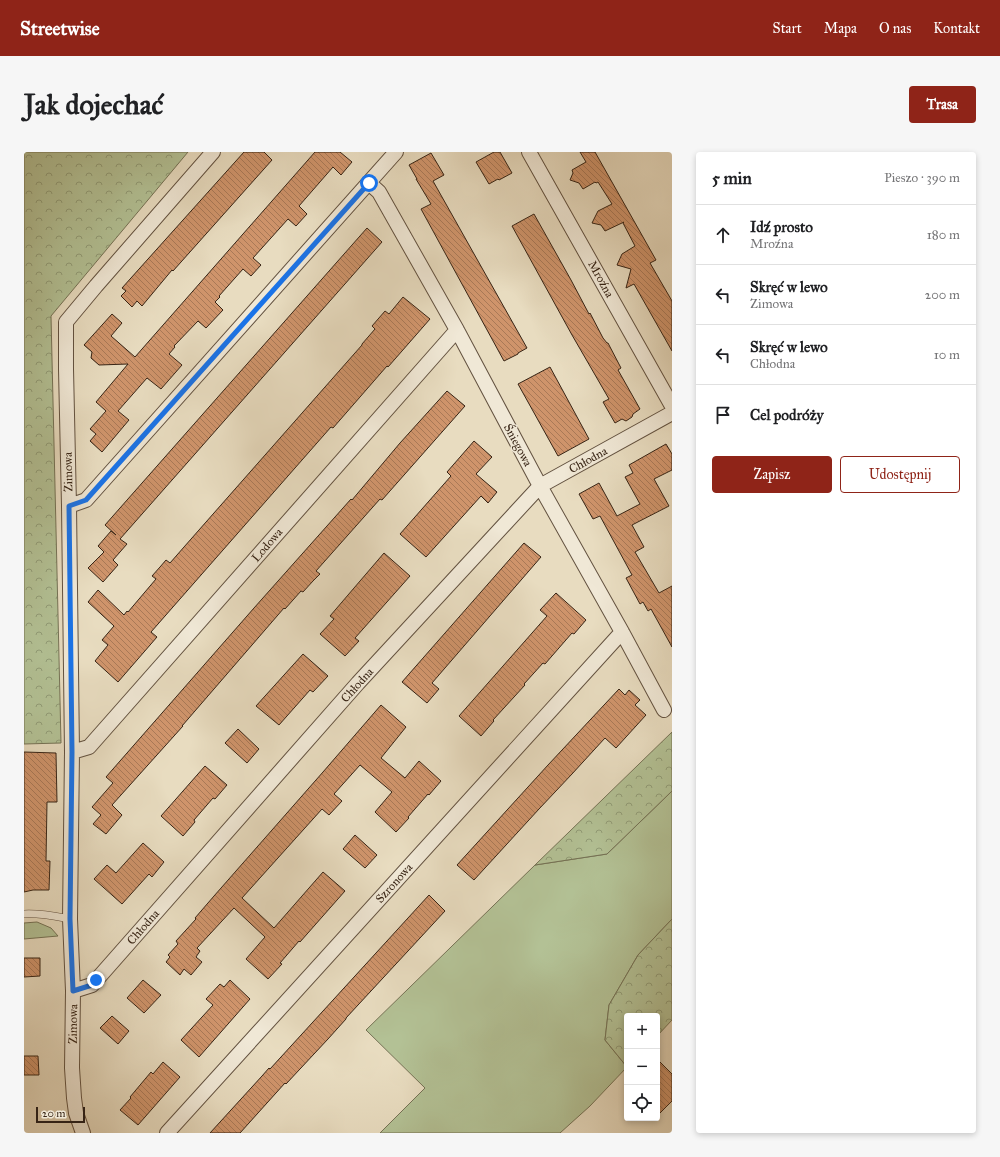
<!DOCTYPE html>
<html lang="pl">
<head>
<meta charset="utf-8">
<style>
	:root { --surface:#fff; --page:#f6f6f6; --text:#202124; --muted:#757577; --line:#e0e0e0; --accent:#8f2418 }
	body { margin:0; font-family:"IM FELL Great Primer",serif; background:var(--page); color:var(--text) }
	.controls { position:absolute; right:12px; bottom:12px; display:grid; overflow:hidden; border-radius:4px; box-shadow:0 2px 6px #0003 }
	.controls button { width:36px; height:36px; display:grid; place-items:center; padding:0; border:0; border-bottom:1px solid var(--line); background:var(--surface); color:var(--text); font:20px sans-serif }
	.scale { position:absolute; left:12px; bottom:10px; width:49px; box-sizing:border-box; padding-left:4px; border:2px solid #372415; border-top:0; font-size:11px; line-height:14px; white-space:nowrap; color:#372415; -webkit-text-stroke:3px #f0e8d6; paint-order:stroke }
	.stop { position:absolute; width:12px; height:12px; margin:-9px; border:3px solid #1a73e8; border-radius:50%; background:#fff }
	.stop.end { background:#1a73e8; border-color:#fff; box-shadow:0 1px 4px #0008 }
	.list { margin:0; padding:0; list-style:none }
	h2 { display:flex; justify-content:space-between; align-items:center; height:52px; margin:0; padding:0 16px; font-size:17px }
	h2 small { font-size:13px; font-weight:400; color:var(--muted) }
	.list li { display:grid; grid-template-columns:26px 1fr auto; gap:12px; align-items:center; box-sizing:border-box; height:60px; padding:0 16px; border-top:1px solid var(--line) }
	.list b { display:block; font-size:15px; white-space:nowrap }
	.list p { margin:0; font-size:13px; white-space:nowrap; color:var(--muted) }
	.list em { font-size:13px; font-style:normal; color:var(--muted) }
	.actions { display:flex; gap:8px; padding:12px 16px }
	.actions a { flex:1; padding:9px 0; border:1px solid var(--accent); border-radius:4px; text-align:center; font-size:14px; color:var(--accent) }
	.actions .main { background:var(--accent); color:#fff }
	.icon { flex:none; width:22px; height:22px; fill:none; stroke:currentColor; stroke-width:2; stroke-linecap:round; stroke-linejoin:round }
	.map { position:relative; flex:none; width:648px; height:981px; overflow:hidden; border-radius:4px }
	header { display:flex; align-items:center; gap:24px; box-sizing:border-box; height:56px; padding:0 20px; background:var(--accent); color:#fff }
	header strong { font-size:19px }
	nav { display:flex; gap:22px; margin-inline-start:auto; font-size:14px }
	.intro { display:flex; align-items:center; justify-content:space-between; box-sizing:border-box; height:96px; padding:0 24px }
	h1 { margin:0; font-size:28px }
	.button { padding:10px 18px; border-radius:4px; background:var(--accent); color:#fff; font-size:14px; font-weight:700 }
	main { display:flex; gap:24px; padding:0 24px }
	aside { flex:1; background:var(--surface); border-radius:4px; box-shadow:0 2px 6px #0003 }
	.map>svg:first-child { display:block }
	.grass { fill:#b3c195; stroke:#757255 }
	.forest { fill:url(#forest-crowns); stroke:#757255 }
	.building { fill:url(#building-back-hatch); stroke:#372415 }
	.lines { fill:none; stroke-linecap:round; stroke-linejoin:round }
	.service-casing { stroke:#635240; stroke-width:8 }
	.minor-casing { stroke:#635240; stroke-width:16 }
	.service { stroke:#f0e8d6; stroke-width:7 }
	.minor { stroke:#f0e8d6; stroke-width:14 }
	.route { stroke:#1a73e8; stroke-width:5 }
	.labels { text-anchor:middle; stroke-width:3; stroke-linejoin:round; paint-order:stroke }
	.street-label { font-size:12px; fill:#372415; stroke:#f0e8d6 }
</style>
</head>
<body>
<header>
<strong>Streetwise</strong>
<nav><a>Start</a><a>Mapa</a><a>O nas</a><a>Kontakt</a></nav>
</header>
<div class="intro"><h1>Jak dojechać</h1><a class="button">Trasa</a></div>
<main>
<div class="map">
<svg width="648" height="981" viewBox="0 0 648 981">
	<defs>
		<pattern id="forest-crowns" width="20" height="18" patternUnits="userSpaceOnUse"><rect width="20" height="18" fill="#b3c195"/><path d="M2 6a3 3 0 1 1 6 0M12 15a3 3 0 1 1 6 0" fill="none" stroke="#929d78"/></pattern>
		<pattern id="building-back-hatch" width="6" height="6" patternUnits="userSpaceOnUse"><rect width="6" height="6" fill="#cf946b"/><path d="M-1 5l2 2M0 0l6 6M5-1l2 2" fill="none" stroke="#a97957"/></pattern>
	</defs>
	<rect width="100%" height="100%" fill="#e8dcc0"/>
	<filter id="stains"><feTurbulence type="fractalNoise" baseFrequency=".005" numOctaves="4"/><feColorMatrix values="0 0 0 0 .2 0 0 0 0 .09 0 0 0 0 .02 0 0 0 .5 -.17"/></filter>
	<radialGradient id="worn" r=".72"><stop offset=".6" stop-color="#630" stop-opacity="0"/><stop offset="1" stop-color="#630" stop-opacity=".3"/></radialGradient>
	<path class="grass" d="M648,639V767L614,803L585,853L581,888L603,915L566,954L536,981H356L401,936L342,878L511,713L583,702Z
		M13,770L27,776L34,784L0,787V771Z"/>
	<path class="forest" d="M0,0H164L27,164L37,591L0,592Z
		M648,580V639L583,702L511,713Z
		M648,767V868L633,884V864H603V915L581,888L585,853L614,803Z"/>
	<path class="building" d="M220,0H240L248,8L149,119L148,118L118,154L113,149L108,155L97,144L102,139L98,136Z
		M291,0H316L328,10L317,23L309,15L275,54L283,62L272,74L264,67L229,106L237,113L227,124L219,117L195,144L196,145L191,150L199,158L182,176L174,169L150,194L151,195L145,202L158,213L137,237L123,226L94,259L105,268L78,300L66,289L72,282L66,277L82,259L72,250L104,212L75,213L67,206L68,200L60,193L88,162L98,171L87,184L111,205Z
		M470,0H476L488,21L475,28L474,27L465,32L452,10Z
		M556,0H571L632,108L626,111L648,149V199L610,132L602,136L607,117L593,113L598,102L611,94L599,71L600,70L581,79L577,73L568,71L574,59L588,52L574,30L572,31L571,30L559,37L555,31L546,28L549,21L548,18L562,10Z
		M407,1L420,23L409,29L503,196L494,201V202L480,209L397,57L407,52L392,27H393L385,13Z
		M510,62L547,128L565,162L566,161L579,186L583,191H584L597,216L594,218L616,257L609,262L608,265L602,269L598,267L591,271L579,250L585,247L548,183L488,74Z
		M343,76L358,90L96,387L103,392L89,408L94,413L79,430L64,416L80,400L74,394L87,379L92,383L81,373Z
		M379,145L406,167L364,215L363,214L309,276L307,275L127,480L133,485L94,530L71,509L84,493L78,488L90,474L64,450L74,438L100,463L103,459L104,460L132,427L128,424L136,415L142,408L146,411L160,395L338,193V192L351,177L348,174L361,159L365,162Z
		M526,215L565,287L534,304L494,232Z
		M423,239L441,254L358,348L356,347L292,419L296,422L289,429L279,440L277,439L261,457L260,456L158,574H159L88,653L98,663L82,682L69,672L77,663L68,655L89,631L82,625L230,456L327,347L328,348L376,291Z
		M450,289L468,305L452,322L473,340L464,351L457,344L402,405L376,382L427,324L423,320Z
		M642,292L648,302V318L630,327L645,354L608,373L620,395L611,400L635,441L648,434V495L627,457L624,459L619,450L616,452L602,426L608,423L576,364L569,367L555,342L575,331L593,364L616,352L601,325L609,321L605,313Z
		M500,391L517,405L408,531L415,537L403,551L378,530Z
		M360,401L386,424L331,486L335,489L321,504L296,482L310,467L306,464Z
		M532,441L562,468L550,482L548,481L521,512L519,511L500,532L501,533L469,568L470,569L457,584L435,564L523,464L516,458Z
		M279,502L304,524L289,540L286,538L255,573L232,554Z
		M595,537L601,543L605,538L616,548L611,553L622,563L592,596L581,586L548,622L515,657L450,728L433,713L524,613Z
		M357,553L382,575L357,606L381,626L395,609L417,629L405,643L404,642L384,665L385,666L372,680L351,660L368,640L336,613L310,642L318,649L305,663L298,657L218,746L250,776L299,720L321,739L276,790L275,789L256,811L258,812L244,827L222,807L241,785L210,756L173,796L176,799L172,805L178,810L167,823L160,817L156,823L142,810L146,805L144,803L154,792L152,789L172,767L171,766L190,744L299,620Z
		M214,577L235,597L223,611L201,591Z
		M0,600L32,601L33,650H23L22,709H26L25,738H9L0,740Z
		M181,614L203,633L191,647L189,646L170,668L171,670L159,684L137,664Z
		M331,683L353,703L341,716L319,697Z
		M119,691L140,710L128,725L125,722L98,752L70,727L83,713L92,721Z
		M405,743L421,759L322,866V867L304,887L262,932L261,931L216,981H186L238,924L245,916L246,917Z
		M0,806H16V824L0,825Z
		M119,828L137,843L120,861L103,846Z
		M206,828L226,847L175,905L157,888L189,853L182,847L196,832L200,835Z
		M88,864L105,879L94,892L76,876Z
		M0,904H14L15,923H0Z
		M633,907L648,922V949L633,964Z
		M139,910L156,925L114,973L96,958L107,946L106,945L127,920L129,922Z"/>
	<g class="lines">
		<defs>
			<path id="service" d="M0,762C16,761 30,764 46,767"/>
			<path id="minor" d="M505,0L648,254
				M345,31L355,40L433,178L516,334L598,480L640,558
				M45,354L62,348L372,0
				M48,600L65,595L433,178
				M49,839L68,833L334,531L516,334L648,261
				M59,981L52,961L50,946L48,916L49,839L46,767L48,600L45,354L42,217V170L72,134L189,0
				M143,981L598,480"/>
		</defs>
		<use href="#service" class="service-casing"/>
		<use href="#minor" class="minor-casing"/>
		<use href="#service" class="service"/>
		<use href="#minor" class="minor"/>
	</g>
	<g class="lines">
		<path class="route" d="M72,828L68,833L49,839L46,767L48,600L45,354L62,348L345,31"/>
	</g>
	<g class="labels">
		<g class="street-label">
			<text transform="translate(577 127) rotate(61)" y="4">Mroźna</text>
			<text transform="translate(494 293) rotate(62)" y="4">Śniegowa</text>
			<text transform="translate(564 308) rotate(-29)" y="4">Chłodna</text>
			<text transform="translate(44 320) rotate(-91)" y="4">Zimowa</text>
			<text transform="translate(243 393) rotate(-49)" y="4">Lodowa</text>
			<text transform="translate(333 533) rotate(-48)" y="4">Chłodna</text>
			<text transform="translate(370 731) rotate(-48)" y="4">Szronowa</text>
			<text transform="translate(119 775) rotate(-49)" y="4">Chłodna</text>
			<text transform="translate(49 872) rotate(-89)" y="4">Zimowa</text>
		</g>
	</g>
	<rect width="100%" height="100%" filter="url(#stains)"/>
	<rect width="100%" height="100%" fill="url(#worn)"/>
</svg>
<div class="controls">
<button>+</button>
<button>−</button>
<button><svg class="icon" aria-label="locate" viewBox="0 0 24 24"><circle cx="12" cy="12" r="6"/><path d="M12 2v4M12 18v4M2 12h4M18 12h4"/></svg></button>
</div>
<div class="scale">20 m</div>
<div class="stop" style="left:345px;top:31px"></div>
<div class="stop end" style="left:72px;top:828px"></div>
</div>
<aside>
<h2>5 min<small>Pieszo · 390 m</small></h2>
<ul class="list">
<li><svg class="icon" aria-label="ahead" viewBox="0 0 24 24"><path d="M12 20V5M6 11l6-6 6 6"/></svg><div><b>Idź prosto</b><p>Mroźna</p></div><em>180 m</em></li>
<li><svg class="icon" aria-label="left" viewBox="0 0 24 24"><path d="M17 20v-9H6M10 6l-5 5 5 5"/></svg><div><b>Skręć w lewo</b><p>Zimowa</p></div><em>200 m</em></li>
<li><svg class="icon" aria-label="left" viewBox="0 0 24 24"><path d="M17 20v-9H6M10 6l-5 5 5 5"/></svg><div><b>Skręć w lewo</b><p>Chłodna</p></div><em>10 m</em></li>
<li><svg class="icon" aria-label="arrive" viewBox="0 0 24 24"><path d="M6 21V4h12l-3 4 3 4H6"/></svg><div><b>Cel podróży</b></div></li>
</ul>
<div class="actions"><a class="main">Zapisz</a><a>Udostępnij</a></div>
</aside>
</main>
</body>
</html>
